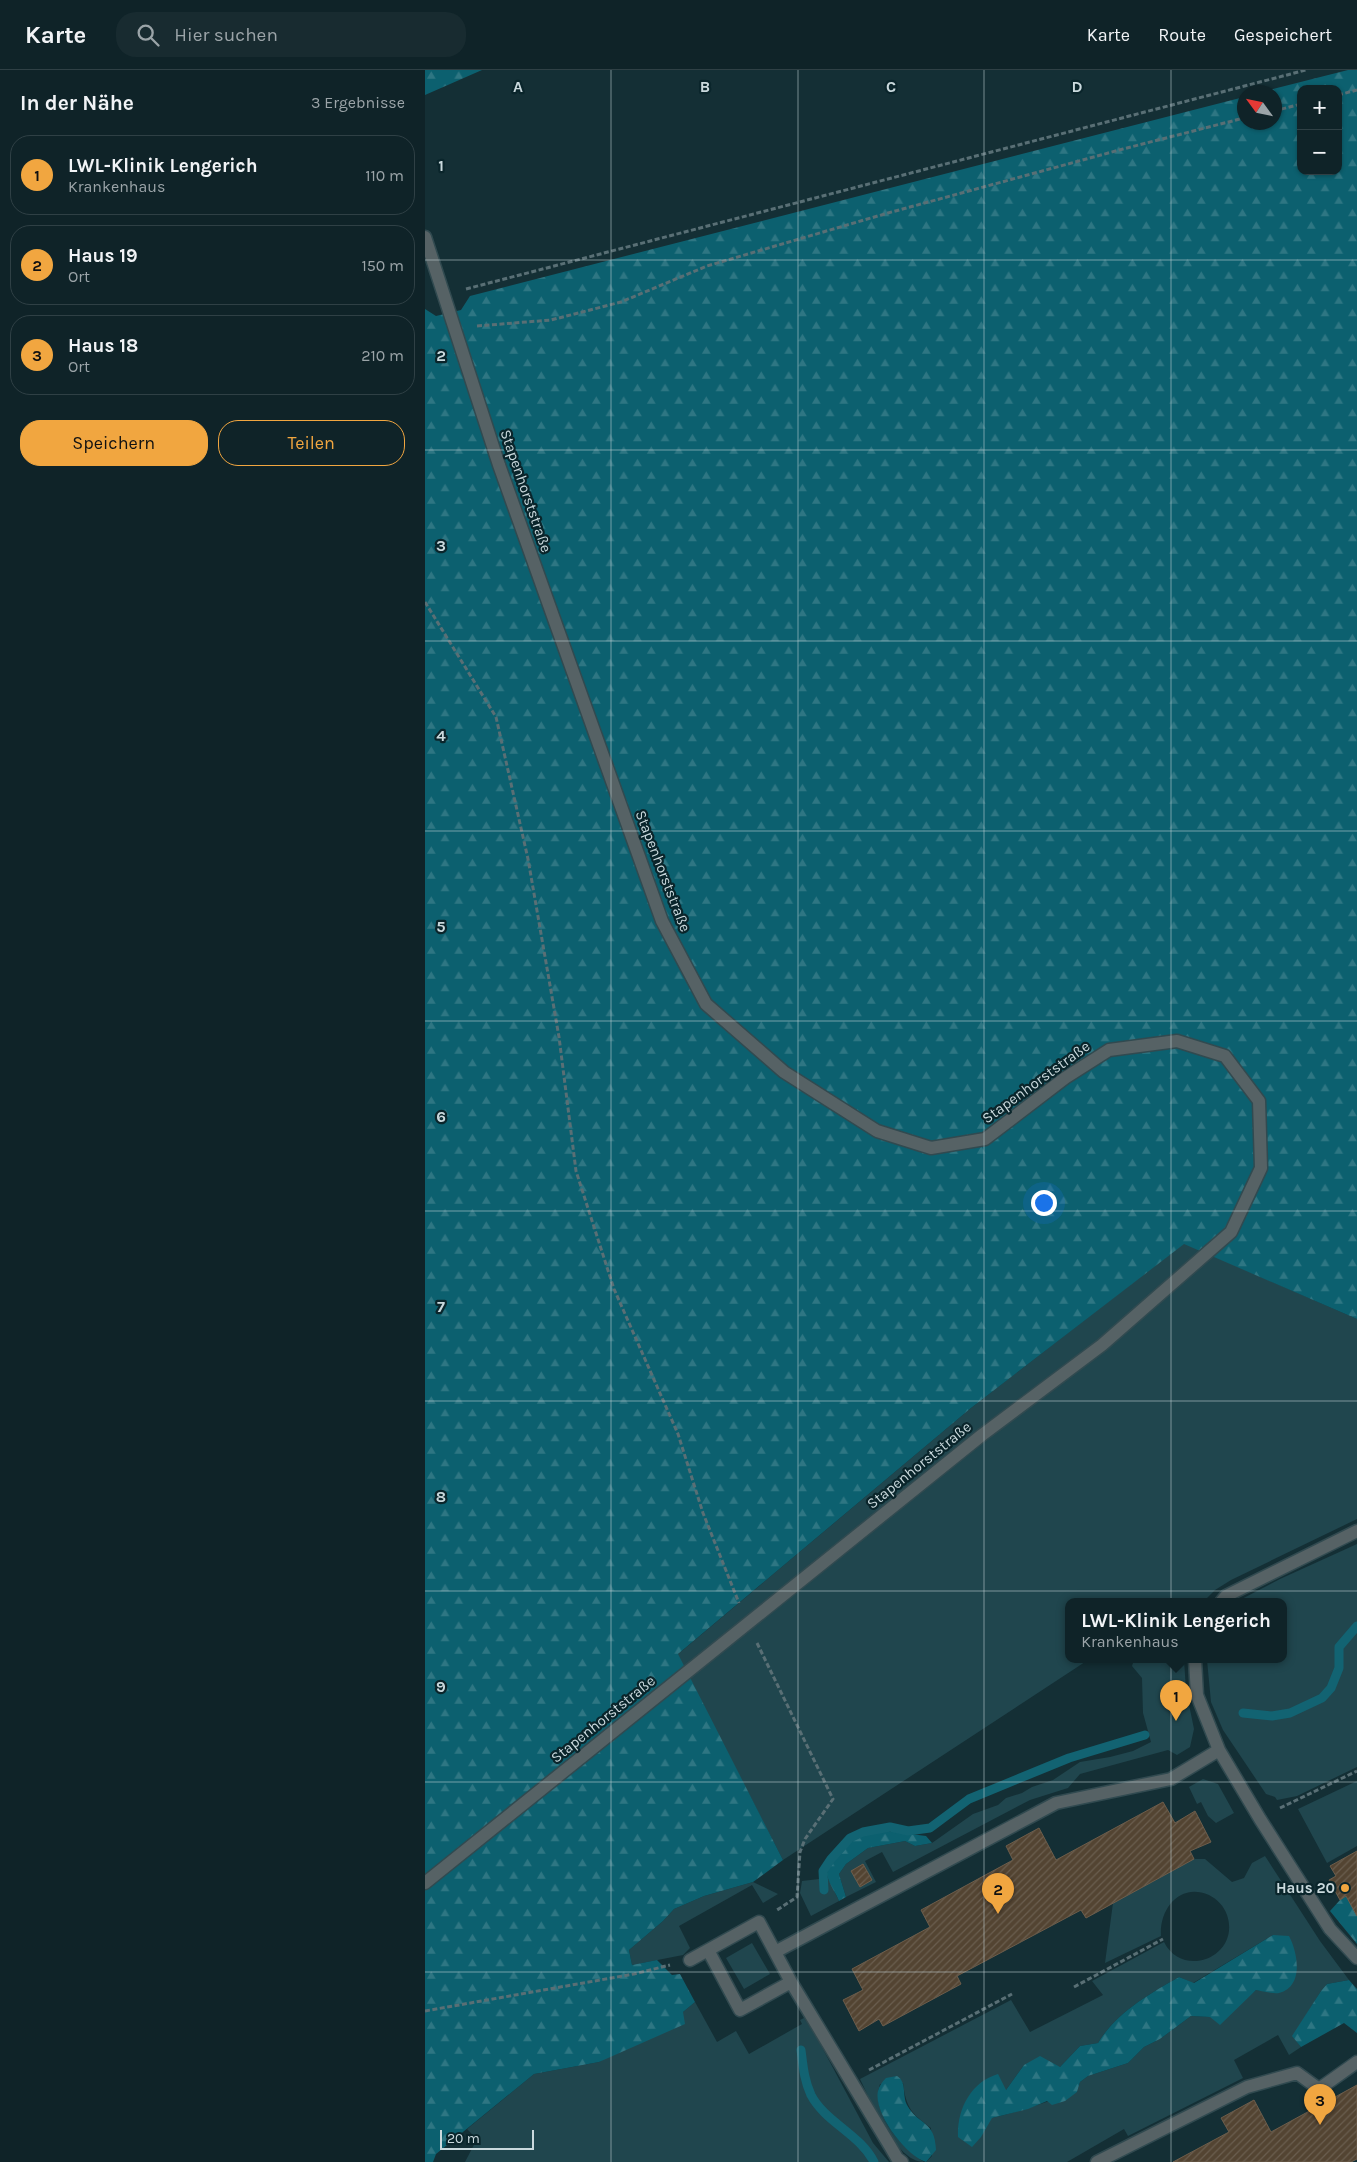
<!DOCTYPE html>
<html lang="de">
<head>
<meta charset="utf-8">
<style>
	:root { --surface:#0f2328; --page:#182b30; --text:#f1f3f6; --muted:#9ba4a8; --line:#2f4045; --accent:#f1a640 }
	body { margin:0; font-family:Karla,sans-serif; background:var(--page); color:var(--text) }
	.controls { position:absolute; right:15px; top:15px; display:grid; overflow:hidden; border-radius:10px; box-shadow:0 1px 4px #0004 }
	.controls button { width:45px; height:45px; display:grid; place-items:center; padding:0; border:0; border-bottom:1px solid var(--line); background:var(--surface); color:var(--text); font:25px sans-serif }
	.compass { position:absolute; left:812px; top:15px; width:45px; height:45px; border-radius:50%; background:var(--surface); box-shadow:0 1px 4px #0004; rotate:303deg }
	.scale { position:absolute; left:15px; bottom:12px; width:94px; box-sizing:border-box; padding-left:5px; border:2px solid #cad9dd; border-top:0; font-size:14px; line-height:18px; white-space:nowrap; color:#cad9dd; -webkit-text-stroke:4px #0a252b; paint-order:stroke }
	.you { position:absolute; left:618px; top:1132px; width:18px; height:18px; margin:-12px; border:4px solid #fff; border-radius:50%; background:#1a73e8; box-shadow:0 0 0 8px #1a73e833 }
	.badge { display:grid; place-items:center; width:32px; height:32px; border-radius:50%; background:var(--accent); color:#111; font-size:16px; font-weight:700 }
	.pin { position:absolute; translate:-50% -41px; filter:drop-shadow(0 1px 2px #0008) }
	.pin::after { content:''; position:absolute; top:26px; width:18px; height:15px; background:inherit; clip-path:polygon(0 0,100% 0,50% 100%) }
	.popup { position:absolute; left:640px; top:1528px; width:222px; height:65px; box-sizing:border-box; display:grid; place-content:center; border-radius:10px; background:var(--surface); filter:drop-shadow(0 1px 4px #0005); font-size:16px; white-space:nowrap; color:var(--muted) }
	.popup b { font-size:19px; color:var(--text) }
	.popup::after { content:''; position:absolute; left:50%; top:100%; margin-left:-10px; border:10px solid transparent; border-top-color:var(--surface) }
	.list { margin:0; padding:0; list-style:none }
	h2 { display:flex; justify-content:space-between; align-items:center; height:65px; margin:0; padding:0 20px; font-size:21px }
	h2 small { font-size:16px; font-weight:400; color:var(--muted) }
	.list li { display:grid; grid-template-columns:32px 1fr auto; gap:15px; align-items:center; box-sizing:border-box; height:80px; margin:0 10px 10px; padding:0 10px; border:1px solid var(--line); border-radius:20px }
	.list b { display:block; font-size:19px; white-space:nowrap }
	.list p { margin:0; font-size:16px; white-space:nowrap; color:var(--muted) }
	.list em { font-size:16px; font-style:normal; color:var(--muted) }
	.actions { display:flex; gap:10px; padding:15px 20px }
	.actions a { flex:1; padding:11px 0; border:1px solid var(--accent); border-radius:20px; text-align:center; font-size:18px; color:var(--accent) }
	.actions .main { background:var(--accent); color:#111 }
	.icon { flex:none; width:28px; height:28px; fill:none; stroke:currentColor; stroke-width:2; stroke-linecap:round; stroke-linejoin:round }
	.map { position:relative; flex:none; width:932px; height:2092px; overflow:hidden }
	header { display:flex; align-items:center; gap:30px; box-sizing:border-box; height:70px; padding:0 25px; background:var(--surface); border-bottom:1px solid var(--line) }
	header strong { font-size:24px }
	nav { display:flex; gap:28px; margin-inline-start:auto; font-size:18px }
	.search { width:350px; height:45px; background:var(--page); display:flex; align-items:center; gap:12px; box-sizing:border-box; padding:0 18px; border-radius:20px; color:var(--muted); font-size:19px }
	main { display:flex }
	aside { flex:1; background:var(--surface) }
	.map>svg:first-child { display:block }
	.green { fill:#20464e; fill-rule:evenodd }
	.forest { fill:url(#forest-firs); fill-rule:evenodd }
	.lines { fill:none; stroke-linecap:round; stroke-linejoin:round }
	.stream { stroke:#126372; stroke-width:9 }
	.building { fill:url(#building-hatch); stroke:#6d5d4b }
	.minor-casing { stroke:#314a50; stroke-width:15 }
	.path { stroke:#596f75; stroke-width:3; stroke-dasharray:5 2.5; stroke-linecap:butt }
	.minor { stroke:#566265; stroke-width:12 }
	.grid { fill:none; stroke:#cad9dd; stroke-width:1; stroke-opacity:0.55 }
	.poi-dot { fill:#f1a640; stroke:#0a252b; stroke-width:2 }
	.labels { text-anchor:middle; stroke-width:4.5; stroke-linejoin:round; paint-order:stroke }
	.street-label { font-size:15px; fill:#cad9dd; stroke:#0a252b }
	.poi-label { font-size:15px; font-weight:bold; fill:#cad9dd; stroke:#0a252b; text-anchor:end }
	.grid-label { font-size:16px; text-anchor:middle; font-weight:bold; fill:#cad9dd; stroke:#0a252b; stroke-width:4.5; stroke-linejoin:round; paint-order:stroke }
</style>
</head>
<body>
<header>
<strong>Karte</strong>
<div class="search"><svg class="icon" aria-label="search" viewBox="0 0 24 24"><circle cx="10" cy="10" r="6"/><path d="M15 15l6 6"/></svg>Hier suchen</div>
<nav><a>Karte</a><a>Route</a><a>Gespeichert</a></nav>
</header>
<main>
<aside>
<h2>In der Nähe<small>3 Ergebnisse</small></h2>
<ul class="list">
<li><span class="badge">1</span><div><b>LWL-Klinik Lengerich</b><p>Krankenhaus</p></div><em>110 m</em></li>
<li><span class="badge">2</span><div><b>Haus 19</b><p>Ort</p></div><em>150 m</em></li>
<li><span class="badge">3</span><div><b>Haus 18</b><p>Ort</p></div><em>210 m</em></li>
</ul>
<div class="actions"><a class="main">Speichern</a><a>Teilen</a></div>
</aside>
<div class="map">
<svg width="932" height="2092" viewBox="0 0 932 2092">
	<defs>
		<pattern id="forest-firs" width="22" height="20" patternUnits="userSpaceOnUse" patternTransform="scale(1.25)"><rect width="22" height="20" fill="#0c606f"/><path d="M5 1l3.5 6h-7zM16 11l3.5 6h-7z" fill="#2e7683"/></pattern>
		<pattern id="building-hatch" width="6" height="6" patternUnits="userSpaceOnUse" patternTransform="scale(1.25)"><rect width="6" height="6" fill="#534432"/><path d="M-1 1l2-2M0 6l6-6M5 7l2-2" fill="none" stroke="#6a5e4f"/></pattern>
	</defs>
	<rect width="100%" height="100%" fill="#142f35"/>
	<path class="green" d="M759,1173L932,1249V1449L806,1510L790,1520L778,1532H644V1590H663L358,1790L252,1585L546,1338Z
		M932,1474V1697L872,1726L852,1730L850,1727L841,1724L798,1660L786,1632L782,1590H858V1532H811L855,1509Z
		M709,1590H759L761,1620L769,1659L765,1677L752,1685L743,1680L655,1704L643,1718L605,1730L468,1802L457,1782L440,1791L451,1812L421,1827L414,1804L421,1794L443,1778L480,1771L490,1776L507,1773L548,1744L573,1735L581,1728L597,1723L607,1717L628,1710L655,1692L685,1687L708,1681L726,1672L718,1643L717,1608L707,1596Z
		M778,1709L793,1714L809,1743L791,1753L783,1746L776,1732L772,1734L764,1717Z
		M932,1711V1776L902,1793L873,1739Z
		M840,1786L895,1871L924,1910L902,1914L896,1921L868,1966L876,1977L864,1985L853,1965L809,1990L818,2008L703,2066L699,2059L642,2092H501L507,2086L506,2058C487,2044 481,2038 478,2013L455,2014C445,2043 477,2078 499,2092C471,2092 446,2031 435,2009L586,1930L605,1962L678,1925L667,1911L739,1872C758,1910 816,1886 802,1845C799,1836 792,1829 784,1825C755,1812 734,1839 736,1866L680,1893L688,1833L769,1789H780L807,1812L819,1808L827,1793ZM848,1865L852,1923L831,1920L813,1935L785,1947L766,1946L735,1969L719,1977L703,1993L663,2006L655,2012L652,2022C623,2031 597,2041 567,2048L581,2020L599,1995L635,1997L655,1976L673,1973C691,1943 724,1924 754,1907L768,1913Z
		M403,1808L414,1831L386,1846L375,1823L377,1811Z
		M328,1812L353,1824L338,1833L327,1815L254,1856L265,1878L258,1885L207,1895L204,1880L238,1851L249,1839L279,1826Z
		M327,1873L345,1904L319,1919L301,1888Z
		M270,1932L292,1972L311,1961L324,1984L377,1954L375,1950L379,1948L391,1966L448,2073L464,2092H40L52,2069L42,2059L109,2004L174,1992L258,1942Z"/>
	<path class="forest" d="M0,0H57L0,25Z
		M923,0H932V1249L759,1174L546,1338L253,1584L358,1790L328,1812L279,1826L249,1839L238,1851L204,1880L207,1895L232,1890L247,1905L255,1904L270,1932L258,1942L260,1954L174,1992L109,2004L11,2084L8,2092H0V239L11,246L36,240L45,226L819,27V52H849V22H836ZM876,19H913V101H876Z
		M462,1761L501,1766L507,1773L490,1776L480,1771L443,1778L421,1794L414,1804L421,1827L414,1831C411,1823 404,1814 402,1805C401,1795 425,1770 435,1767C443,1763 453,1762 462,1761Z
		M921,1826L932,1846V1874L905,1841L915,1830Z
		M848,1865L864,1866C873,1883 879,1917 854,1923C847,1924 837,1921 831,1920L795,1955L785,1947L766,1946L735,1969L719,1977L703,1993L663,2006L655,2012L652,2022L640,2031L627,2035L622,2031L603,2039L567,2048L556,2067L547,2077L533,2067C532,2039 546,2012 573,2004L581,2020L599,1995L615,1986L635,1997L655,1976L673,1973C691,1943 724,1924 754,1907L769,1913Z
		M924,1910L932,1919V1963L919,1953L876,1977L867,1966L896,1921L902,1914Z
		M472,2006C482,2012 477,2025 482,2035C494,2056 510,2050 511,2080L501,2092C481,2086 448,2043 453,2021C454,2016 457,2012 461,2008Z"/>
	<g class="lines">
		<path class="stream" d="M818,1643L847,1646L865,1643L897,1628L906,1618L914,1598V1577L932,1556
			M399,1820L398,1801L406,1789L425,1768L438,1762L465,1757L483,1761L505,1758L544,1729L644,1688L720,1665
			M376,1980C378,1995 379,2010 386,2025C400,2052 435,2064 449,2092"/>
	</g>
	<path class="building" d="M738,1732L750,1753L770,1741L786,1772L765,1781L769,1789L661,1848L656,1840L532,1906L536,1914L458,1956L454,1949L434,1961L418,1930L438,1920L427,1899L505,1857L496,1840L588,1790L581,1776L614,1758L631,1790Z
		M932,1781V1846L921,1826L915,1830L904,1810L911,1806L905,1796Z
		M438,1794L447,1810L435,1817L426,1801Z
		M932,2015V2089L926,2092H748L804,2062L796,2048L829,2030L846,2062Z"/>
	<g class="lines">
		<defs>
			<path id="minor" d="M0,167L74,395L237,851L281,934L359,1002L452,1061L506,1078L560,1069L640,1008L684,980L752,971L800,986L834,1031L836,1098L806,1162L677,1275L557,1365L0,1813
				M796,1532L801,1526L932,1461
				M770,1590L772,1625L794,1680L835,1749L905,1859L932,1888
				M350,1882L631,1733L746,1709L794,1680
				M265,1890L334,1852L366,1912L315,1940L283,1880
				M366,1912L465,2076L472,2088L477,2092
				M672,2092L822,2017L872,2003L894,2019L932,1992"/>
		</defs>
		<use href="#minor" class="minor-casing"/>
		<path class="path" d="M913,25L932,20
			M849,41L876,34
			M41,219L881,0
			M52,256L126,250L196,232L282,196L463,143L698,79L819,48
			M0,532L71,647L103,789L134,967L151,1101L189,1219L253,1364L278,1443L314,1533
			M332,1573L408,1729L380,1769L375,1782L372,1827L352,1840
			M855,1738L932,1701
			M649,1917L738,1869
			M0,1941L209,1904L245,1895
			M444,2000L587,1924"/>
		<use href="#minor" class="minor"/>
	</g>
	<path class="grid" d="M186,0V2092M373,0V2092M559,0V2092M746,0V2092M0,190H932M0,380H932M0,571H932M0,761H932M0,951H932M0,1141H932M0,1331H932M0,1521H932M0,1712H932M0,1902H932"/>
	<circle class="poi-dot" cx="920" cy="1818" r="5"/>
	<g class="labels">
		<g class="street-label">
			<text transform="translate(101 421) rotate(71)" y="5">Stapenhorststraße</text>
			<text transform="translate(238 801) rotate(69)" y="5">Stapenhorststraße</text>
			<text transform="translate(611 1012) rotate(-36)" y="5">Stapenhorststraße</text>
			<text transform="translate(494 1395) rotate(-39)" y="5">Stapenhorststraße</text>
			<text transform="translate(178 1649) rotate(-39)" y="5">Stapenhorststraße</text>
		</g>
		<g class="poi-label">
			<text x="910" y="1823">Haus 20</text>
		</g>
	</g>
	<g class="grid-label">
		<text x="93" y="22">A</text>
		<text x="280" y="22">B</text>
		<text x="466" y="22">C</text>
		<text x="652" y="22">D</text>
		<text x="16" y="101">1</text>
		<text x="16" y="291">2</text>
		<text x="16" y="481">3</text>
		<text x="16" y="671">4</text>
		<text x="16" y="862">5</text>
		<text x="16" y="1052">6</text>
		<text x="16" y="1242">7</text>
		<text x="16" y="1432">8</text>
		<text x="16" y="1622">9</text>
	</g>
</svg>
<div class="controls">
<button>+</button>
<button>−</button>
</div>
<svg class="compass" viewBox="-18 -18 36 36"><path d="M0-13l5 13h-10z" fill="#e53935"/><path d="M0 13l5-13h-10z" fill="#9ba4a8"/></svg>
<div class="scale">20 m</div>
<div class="you"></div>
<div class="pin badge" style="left:751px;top:1651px">1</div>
<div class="popup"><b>LWL-Klinik Lengerich</b>Krankenhaus</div>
<div class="pin badge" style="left:573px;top:1844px">2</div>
<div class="pin badge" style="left:895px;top:2055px">3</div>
</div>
</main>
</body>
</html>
